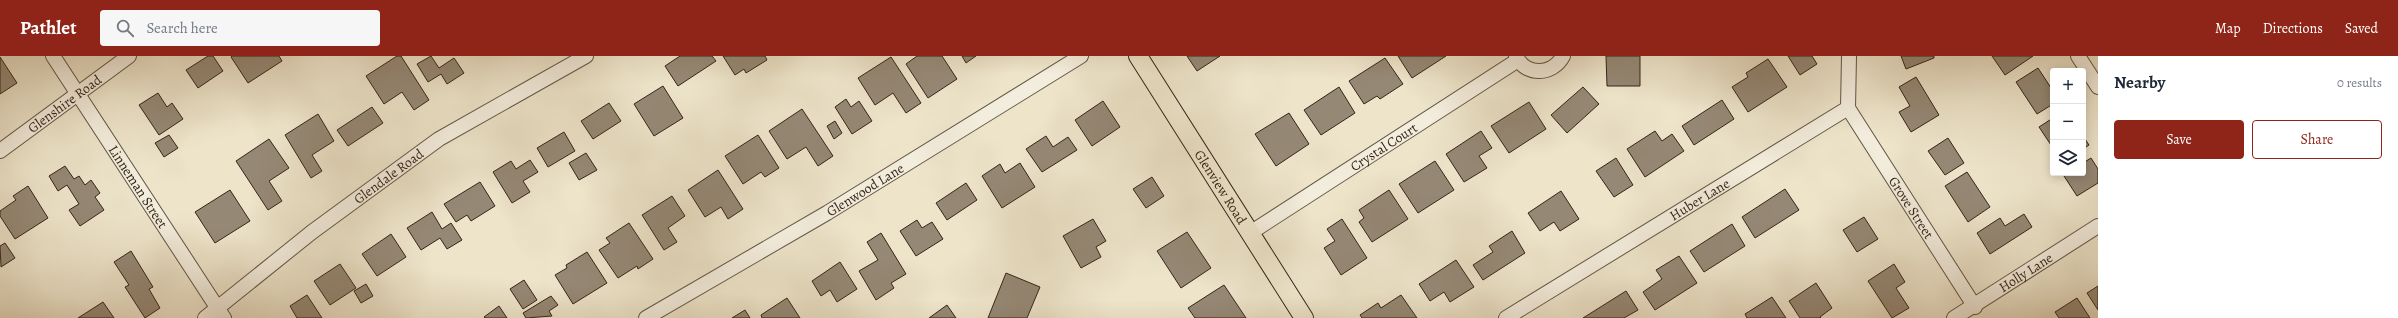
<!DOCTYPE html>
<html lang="en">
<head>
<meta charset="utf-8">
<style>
	:root { --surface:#fff; --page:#f6f6f7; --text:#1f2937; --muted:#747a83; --line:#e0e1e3; --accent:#8f2418 }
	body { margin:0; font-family:Alegreya,serif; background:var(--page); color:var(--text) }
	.controls { position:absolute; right:12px; top:12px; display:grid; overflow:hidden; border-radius:4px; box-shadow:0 2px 10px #0003 }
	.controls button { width:36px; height:36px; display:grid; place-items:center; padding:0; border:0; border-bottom:1px solid var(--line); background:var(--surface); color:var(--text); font:20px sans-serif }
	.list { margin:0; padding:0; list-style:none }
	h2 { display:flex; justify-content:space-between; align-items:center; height:52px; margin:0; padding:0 16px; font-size:17px }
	h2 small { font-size:13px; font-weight:400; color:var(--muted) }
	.actions { display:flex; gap:8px; padding:12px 16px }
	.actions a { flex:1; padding:9px 0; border:1px solid var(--accent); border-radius:4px; text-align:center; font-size:14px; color:var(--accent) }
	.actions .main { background:var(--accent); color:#fff }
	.icon { flex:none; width:22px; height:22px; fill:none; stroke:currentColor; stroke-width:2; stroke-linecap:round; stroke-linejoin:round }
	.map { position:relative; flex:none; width:2098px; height:262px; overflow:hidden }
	header { display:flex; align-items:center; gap:24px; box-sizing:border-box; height:56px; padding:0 20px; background:var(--accent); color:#fff }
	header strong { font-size:19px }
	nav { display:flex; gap:22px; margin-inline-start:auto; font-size:14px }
	.search { width:280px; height:36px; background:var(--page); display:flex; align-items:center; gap:10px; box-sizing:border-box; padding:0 14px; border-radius:4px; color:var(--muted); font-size:15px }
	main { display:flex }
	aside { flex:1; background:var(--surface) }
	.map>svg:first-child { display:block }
	.building { fill:#958875; stroke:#352519 }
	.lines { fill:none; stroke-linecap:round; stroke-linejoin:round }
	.minor-casing { stroke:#635545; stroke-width:16 }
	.major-casing { stroke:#352519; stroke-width:20 }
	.minor { stroke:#f3eddd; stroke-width:14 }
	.major { stroke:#ede4ca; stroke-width:18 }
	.labels { text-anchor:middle; stroke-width:3; stroke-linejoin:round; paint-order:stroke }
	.street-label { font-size:14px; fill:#352519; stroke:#f3eddd }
</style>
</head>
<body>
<header>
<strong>Pathlet</strong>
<div class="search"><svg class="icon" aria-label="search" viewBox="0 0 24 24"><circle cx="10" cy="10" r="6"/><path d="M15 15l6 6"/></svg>Search here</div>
<nav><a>Map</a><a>Directions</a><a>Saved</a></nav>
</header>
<main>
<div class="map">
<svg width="2098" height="262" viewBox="0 0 2098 262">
	<rect width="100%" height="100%" fill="#ede4ca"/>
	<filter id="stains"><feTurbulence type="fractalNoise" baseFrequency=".005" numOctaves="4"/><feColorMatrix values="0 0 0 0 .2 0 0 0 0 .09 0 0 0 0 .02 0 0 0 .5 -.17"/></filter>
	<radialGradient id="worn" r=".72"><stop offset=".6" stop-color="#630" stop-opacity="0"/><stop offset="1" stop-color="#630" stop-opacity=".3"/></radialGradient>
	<path class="building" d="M208,0H213L223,15L198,32L186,14Z
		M232,0H279L282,5L248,27L231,1Z
		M397,0H401L429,44L414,54L402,36L384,48L366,20Z
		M431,0L439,12L454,2L464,17L447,28L441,18L428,26L417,8Z
		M680,0H712L716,5L678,30L665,10Z
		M723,0H765L767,4L746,17L744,13L735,19Z
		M917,0H942L957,23L928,42L906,8Z
		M962,0H976L966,7Z
		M1187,0H1220L1197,15Z
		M1398,0H1446L1412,22Z
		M1606,0H1640V30H1607Z
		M1788,0H1812L1817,8L1800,19Z
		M1901,0H1934V2L1906,13Z
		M1992,0H2033L2005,19Z
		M0,1L17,27L0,38Z
		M891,1L921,47L906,57L893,37L875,49L858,22Z
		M1385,2L1403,28L1380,43L1377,40L1364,48L1349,25Z
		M1768,3L1787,31L1748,56L1732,31L1748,21L1746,17Z
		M2038,12L2053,35V48L2037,58L2016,26Z
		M1916,21L1939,59L1911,76L1899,56L1910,50L1899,31Z
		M663,30L683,62L654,80L634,48Z
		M1339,31L1355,57L1321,79L1304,54Z
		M1583,31L1599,48L1567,77L1551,59Z
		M158,37L167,51L172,47L183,63L159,79L139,49Z
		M846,43L851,51L859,45L872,65L852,78L835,51Z
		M1722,44L1734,63L1694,89L1682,70Z
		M1103,45L1120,71L1092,90L1075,64Z
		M1529,46L1546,73L1509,97L1491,70Z
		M609,47L621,65L593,83L581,65Z
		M372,51L383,67L348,90L337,74Z
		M802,53L833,100L818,110L806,91L787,103L769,75Z
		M1289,57L1309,88L1276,110L1255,78Z
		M318,58L334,85L312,99L322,115L311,122L285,79Z
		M2053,62V92L2039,71Z
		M835,65L842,77L834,83L827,70Z
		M1481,75L1492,92L1479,100L1487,112L1464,126L1446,98Z
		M1655,75L1662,85L1672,78L1684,95L1645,121L1627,93Z
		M564,76L575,95L548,111L537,92Z
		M169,79L178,92L164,101L155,87Z
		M758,79L779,112L765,121L761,116L743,128L725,100Z
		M1046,80L1053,91L1068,81L1077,94L1042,116L1026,93Z
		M2083,80L2089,89L2083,93Z
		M1948,82L1964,107L1945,119L1928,95Z
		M269,83L289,112L269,125L282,145L268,154L236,105Z
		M586,97L597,114L579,124L569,107Z
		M1616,102L1633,129L1614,141L1596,115Z
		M2091,102L2098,113V127L2077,140L2064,120L2068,117H2083V107Z
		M530,104L538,116L523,125L530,136L512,147L493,116L511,105L516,113Z
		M1435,105L1454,134L1418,157L1399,128Z
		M1020,107L1035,131L1002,152L982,120L1000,108L1005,117Z
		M65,110L74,123L79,120L85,129L91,124L100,137L95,141L104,154L80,170L69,154L79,148L67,129L58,135L49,120Z
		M718,114L743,153L728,163L721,151L705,161L688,134Z
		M1967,116L1990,151L1968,166L1945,130Z
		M1152,121L1164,140L1146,152L1133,133Z
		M480,126L495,150L471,165L467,159L456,166L444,148Z
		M966,127L977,144L947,164L936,147Z
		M28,130L48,162L15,183L0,160V155L16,144L13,140Z
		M1785,133L1799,154L1755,182L1742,161Z
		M230,134L250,165L215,187L195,156Z
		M1389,134L1408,163L1372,186L1359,166L1364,162L1359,154Z
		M1561,135L1579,163L1560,175L1554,166L1540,175L1528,157Z
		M672,140L685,160L668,172L677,186L664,194L642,159Z
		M432,156L442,173L451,167L462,184L447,193L440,182L421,194L407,172Z
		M2024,158L2032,171L1990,198L1977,177L2000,162L2005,170Z
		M1864,161L1878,183L1857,196L1843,174Z
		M1093,163L1106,185L1096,191L1101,201L1081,212L1063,180Z
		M1342,163L1367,202L1341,219L1324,192L1335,185L1327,173Z
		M917,164L922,172L932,166L943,183L916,200L900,175Z
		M629,167L653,203L638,213L637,210L618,222L599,194L610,187L606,182Z
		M1732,168L1745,190L1704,216L1690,195Z
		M1512,175L1525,197L1483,224L1473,209L1493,196L1489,190Z
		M1187,176L1211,212L1181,232L1157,195Z
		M881,177L906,218L891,227L894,232L876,244L859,215L878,204L867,186Z
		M391,178L406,201L377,220L362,198Z
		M5,187L15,202L1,211L0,190Z
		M131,195L153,231L149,233L160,252L145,262L125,231L129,229L114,206Z
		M587,196L607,227L573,248L555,219L567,212L566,209Z
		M1679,200L1697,227L1655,254L1643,236L1662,223L1656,214Z
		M1456,204L1474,231L1450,246L1444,236L1430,245L1419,228Z
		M840,206L857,233L837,246L830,234L821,240L812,225Z
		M340,208L356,232L330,249L314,225Z
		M1894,208L1905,226L1896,232L1909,252L1892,262L1868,225Z
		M1006,217L1040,231L1027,262H988Z
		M524,224L537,244L523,253L510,233Z
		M1816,227L1832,252L1820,261L1821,262H1800L1789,245Z
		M366,228L373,240L361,247L354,235Z
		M1224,229L1246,262H1195L1188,252Z
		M2098,230V254L2087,237Z
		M1626,235L1638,254L1624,262H1583Z
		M307,239L322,262H297L290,250Z
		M1401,239L1417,262H1362L1360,259L1378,247L1381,252Z
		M551,240L558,249L549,255L552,260L526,262L523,257Z
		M1772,241L1786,262H1747L1745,258Z
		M787,242L800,262H762L761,259Z
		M2077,242L2090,262H2059L2055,256Z
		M103,246L114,262H78Z
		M947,249L956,262H929Z
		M499,250L507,262H485L484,261Z
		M745,254L750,262H732Z"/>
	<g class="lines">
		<defs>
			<g id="minor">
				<path id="s1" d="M53,0L224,262"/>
				<path d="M1516,0C1526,21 1553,19 1563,0"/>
				<path d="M2078,0L2098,31"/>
				<path id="s2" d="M1848,52L1975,251"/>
				<path id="s3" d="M0,95L129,0"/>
				<path id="s4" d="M1250,177L1518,4"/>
				<path id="s5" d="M205,262L312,176L439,83L586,0"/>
				<path id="s6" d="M646,262L827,157L1081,0"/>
				<path id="s7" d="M1506,262L1848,52L1849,0"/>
				<path id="s8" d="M1954,262L2098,170"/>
			</g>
			<g id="major">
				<path id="s9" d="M1138,0L1304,262"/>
			</g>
		</defs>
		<use href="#minor" class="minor-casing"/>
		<use href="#major" class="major-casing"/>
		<use href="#minor" class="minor"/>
		<use href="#major" class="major"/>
	</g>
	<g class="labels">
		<g class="street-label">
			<text dy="5" stroke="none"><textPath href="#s3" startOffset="80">Glenshire Road</textPath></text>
			<text dy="5" stroke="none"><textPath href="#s4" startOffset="159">Crystal Court</textPath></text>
			<text dy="5" stroke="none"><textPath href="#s5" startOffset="232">Glendale Road</textPath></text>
			<text dy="5" stroke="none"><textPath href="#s1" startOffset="156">Linneman Street</textPath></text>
			<text dy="5" stroke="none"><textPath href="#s9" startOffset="155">Glenview Road</textPath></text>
			<text dy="5" stroke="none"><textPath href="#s6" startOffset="254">Glenwood Lane</textPath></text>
			<text dy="5" stroke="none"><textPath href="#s7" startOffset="227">Huber Lane</textPath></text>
			<text dy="5" stroke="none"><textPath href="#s2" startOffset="118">Grove Street</textPath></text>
			<text dy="5" stroke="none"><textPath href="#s8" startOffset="85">Holly Lane</textPath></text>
		</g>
	</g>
	<rect width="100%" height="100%" filter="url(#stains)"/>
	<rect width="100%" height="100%" fill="url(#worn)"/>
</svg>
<div class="controls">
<button>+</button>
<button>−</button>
<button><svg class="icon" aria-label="layers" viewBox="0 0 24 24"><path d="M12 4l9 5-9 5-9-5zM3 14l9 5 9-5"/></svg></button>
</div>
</div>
<aside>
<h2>Nearby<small>0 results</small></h2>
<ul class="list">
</ul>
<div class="actions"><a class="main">Save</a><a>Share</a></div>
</aside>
</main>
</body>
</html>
